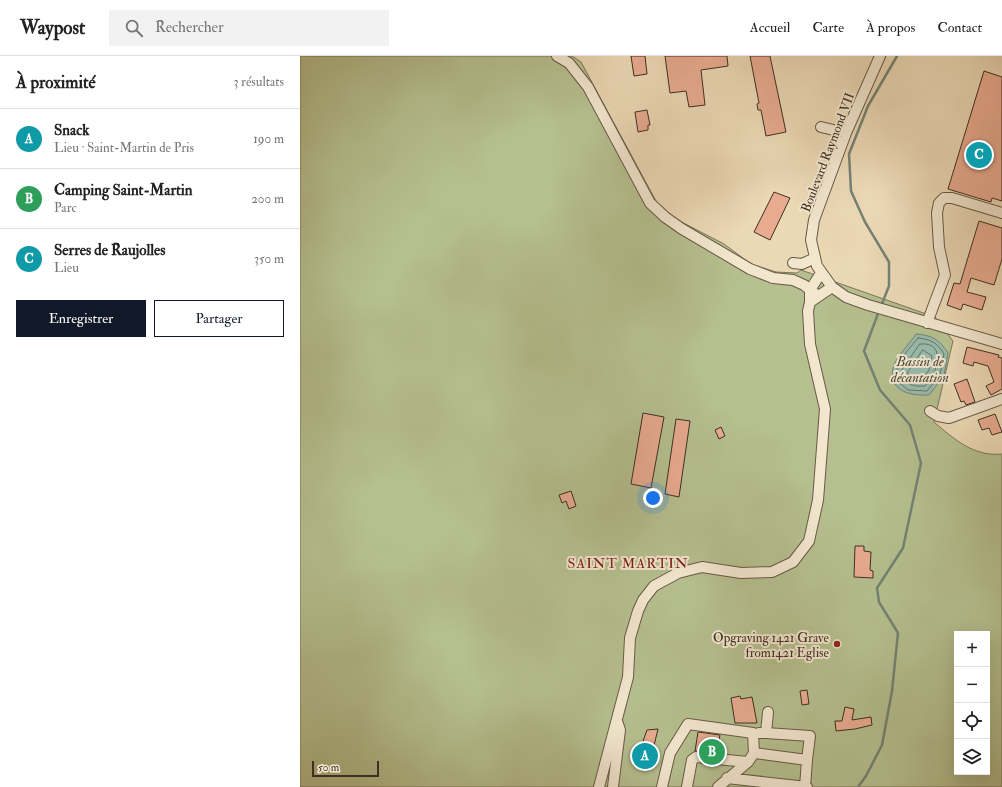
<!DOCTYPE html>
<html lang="fr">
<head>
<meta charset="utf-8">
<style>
	:root { --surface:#fff; --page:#f2f2f2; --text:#222; --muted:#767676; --line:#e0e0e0; --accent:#111827 }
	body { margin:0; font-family:"IM FELL Double Pica",serif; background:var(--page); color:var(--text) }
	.controls { position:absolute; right:12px; bottom:12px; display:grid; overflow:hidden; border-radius:0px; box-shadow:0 4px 16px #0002 }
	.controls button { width:36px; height:36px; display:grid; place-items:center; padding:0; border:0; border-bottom:1px solid var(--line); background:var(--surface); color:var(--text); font:20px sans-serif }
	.scale { position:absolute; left:12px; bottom:10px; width:67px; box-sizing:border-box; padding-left:4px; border:2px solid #3e2f21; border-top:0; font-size:11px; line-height:14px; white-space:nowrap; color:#3e2f21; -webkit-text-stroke:3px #f2e6cf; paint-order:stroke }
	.you { position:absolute; left:353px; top:442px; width:14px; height:14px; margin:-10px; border:3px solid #fff; border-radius:50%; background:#1a73e8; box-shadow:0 0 0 6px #1a73e833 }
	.badge { display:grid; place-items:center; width:26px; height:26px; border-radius:50%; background:var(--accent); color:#fff; font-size:13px; font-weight:700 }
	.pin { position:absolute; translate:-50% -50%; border:2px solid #fff; box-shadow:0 1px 4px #0006 }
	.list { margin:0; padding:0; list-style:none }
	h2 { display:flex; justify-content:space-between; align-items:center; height:52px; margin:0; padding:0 16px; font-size:17px }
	h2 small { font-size:13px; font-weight:400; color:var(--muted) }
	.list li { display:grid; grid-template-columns:26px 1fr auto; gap:12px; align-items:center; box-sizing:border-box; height:60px; padding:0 16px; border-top:1px solid var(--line) }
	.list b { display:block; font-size:15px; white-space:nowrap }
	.list p { margin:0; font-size:13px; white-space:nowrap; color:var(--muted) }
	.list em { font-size:13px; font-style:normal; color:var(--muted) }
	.actions { display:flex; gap:8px; padding:12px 16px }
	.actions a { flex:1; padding:9px 0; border:1px solid var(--accent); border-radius:0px; text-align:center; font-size:14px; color:var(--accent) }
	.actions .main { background:var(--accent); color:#fff }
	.icon { flex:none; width:22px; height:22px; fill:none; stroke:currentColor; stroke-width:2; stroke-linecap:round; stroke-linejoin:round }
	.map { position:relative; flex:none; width:702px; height:731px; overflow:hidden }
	header { display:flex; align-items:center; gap:24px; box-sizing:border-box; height:56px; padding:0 20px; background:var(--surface); border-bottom:1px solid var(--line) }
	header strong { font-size:19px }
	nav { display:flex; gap:22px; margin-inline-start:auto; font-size:14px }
	.search { width:280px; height:36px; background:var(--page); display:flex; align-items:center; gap:10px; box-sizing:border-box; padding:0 14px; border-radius:0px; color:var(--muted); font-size:15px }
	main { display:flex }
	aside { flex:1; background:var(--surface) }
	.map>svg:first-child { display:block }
	.green { fill:#b5bf8f; stroke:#7a7758; fill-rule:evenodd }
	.water { fill:#98baab; stroke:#748274 }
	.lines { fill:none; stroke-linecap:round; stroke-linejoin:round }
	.shore { stroke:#6b7466; stroke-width:1 }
	.stream { stroke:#748274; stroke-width:2.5 }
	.building { fill:#e8ab90; stroke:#3e2f21 }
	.minor-casing { stroke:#695946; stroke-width:12 }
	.minor { stroke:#f2e6cf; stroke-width:10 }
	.poi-dot { fill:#8f2418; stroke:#f2e6cf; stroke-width:1.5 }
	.labels { text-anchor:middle; stroke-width:4; stroke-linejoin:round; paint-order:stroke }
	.street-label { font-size:13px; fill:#3e2f21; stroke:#f2e6cf }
	.poi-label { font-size:13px; fill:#3e2f21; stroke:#f2e6cf; text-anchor:end }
	.water-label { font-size:14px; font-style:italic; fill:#504b3d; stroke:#f2e6cf }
	.neighbourhood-label { font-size:14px; letter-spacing:1px; fill:#7a1f14; stroke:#f2e6cf }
</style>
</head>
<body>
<header>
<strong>Waypost</strong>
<div class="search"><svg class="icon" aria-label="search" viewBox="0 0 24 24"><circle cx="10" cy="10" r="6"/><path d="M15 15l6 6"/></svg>Rechercher</div>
<nav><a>Accueil</a><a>Carte</a><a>À propos</a><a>Contact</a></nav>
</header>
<main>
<aside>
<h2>À proximité<small>3 résultats</small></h2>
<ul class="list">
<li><span class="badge" style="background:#0f9aa8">A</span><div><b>Snack</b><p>Lieu · Saint-Martin de Pris</p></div><em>190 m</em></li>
<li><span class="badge" style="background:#2e9e5b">B</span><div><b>Camping Saint-Martin</b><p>Parc</p></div><em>200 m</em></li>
<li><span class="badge" style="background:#0f9aa8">C</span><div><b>Serres de Raujolles</b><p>Lieu</p></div><em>350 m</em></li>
</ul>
<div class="actions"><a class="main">Enregistrer</a><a>Partager</a></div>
</aside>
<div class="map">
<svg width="702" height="731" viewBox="0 0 702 731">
	<rect width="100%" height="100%" fill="#ebd8b5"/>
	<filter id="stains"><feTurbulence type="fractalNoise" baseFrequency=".005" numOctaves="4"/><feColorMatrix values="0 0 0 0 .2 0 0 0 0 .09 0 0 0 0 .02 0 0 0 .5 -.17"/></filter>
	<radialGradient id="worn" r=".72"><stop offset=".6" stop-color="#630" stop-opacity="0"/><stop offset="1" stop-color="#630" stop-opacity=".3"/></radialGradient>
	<path class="green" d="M0,0H272L281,6L356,145L370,160L424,188L451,208L476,216L497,217L501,214L635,261L653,285L634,366C654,383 674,401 702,398V731H0ZM657,578H687V716H657Z"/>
	<path class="water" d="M616,278C632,279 640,284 648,297L644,320L629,339C612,340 588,336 593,312C594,304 611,286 616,278Z"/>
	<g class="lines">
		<path class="shore" d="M618,282C630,283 638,287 644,298L640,319L627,335L608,334C605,331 600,328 598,325C591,311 610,292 618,282Z
			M620,288C648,285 637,319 625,330C613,331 602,328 602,314Z
			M623,294L632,300L629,314L622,324H613L608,319V316Z"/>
		<path class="stream" d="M581,250L589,230V206L565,166L551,135L549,98L568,50L597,0
			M558,731L566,720L582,689L592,635L598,577L579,546L577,532L603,492L621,407L610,369L580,334L564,295L579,255"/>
	</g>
	<path class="building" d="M331,0H345L347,18L334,20Z
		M365,0H427L428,10L401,14L405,49L389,51L386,35L370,37Z
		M450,0H470L486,76L466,80L461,54H458L457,48L459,47Z
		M684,15L702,21V145L692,142L691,146L648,133Z
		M347,54L350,69H348V74L338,76L335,56Z
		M474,136L490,142L470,184L454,176Z
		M679,165L702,172V203L694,229L671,222L667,236L686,241L682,254L663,248L661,254L647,249L654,227L660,228Z
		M667,291L699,299L698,301L702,302V333L691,339L686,330L694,326L688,310L674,306L673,310L663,307Z
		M667,323L675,346L666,349L664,345L661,346L654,328Z
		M343,357L364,361L351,432L331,428Z
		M695,358L702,376L692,379L689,372L682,374L678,364Z
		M376,363L390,365L379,441L365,438Z
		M421,371L425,380L419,383L415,374Z
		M271,435L276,450L269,453L266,445L262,447L259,439Z
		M555,490H564V495L571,496L570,514L573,515V522L554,521Z
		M507,634L509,648L502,649L500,635Z
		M440,640L441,643L452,641L457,667H435L431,642Z
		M545,651L554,653L552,664L571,661L572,669L555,673L536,675L535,665H542Z
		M358,673L350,706L337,702L347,674Z
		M398,676L420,679L419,684L408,682L406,695H395Z"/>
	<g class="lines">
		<defs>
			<path id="minor" d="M257,0L269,7L288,31L350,147L365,161L382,173L450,213L473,222L493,224L504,229L518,240
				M580,0L546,77L514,164L511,184L517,210L532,231L546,241L568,249L702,288
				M521,71L546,77
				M493,207L502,208L515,202
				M521,217L510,234V246L532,231
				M627,267L645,219L639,191L637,157L639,147L644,142H652L702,157
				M630,355L638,360L649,362L702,343
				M459,677H466L468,656
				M466,677L510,680L507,704
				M454,697L507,704L505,731
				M427,722L507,731
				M299,731L328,621L330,582L338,555L343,544L354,530L378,517L402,511L441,517L472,516L493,506L509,485L518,444L525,353L510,288L508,255L510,246
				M313,731L320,674L317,665
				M362,731L370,697L388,668L453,677L454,697L448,706L418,731
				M387,731L392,704L396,701L448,706"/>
		</defs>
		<use href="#minor" class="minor-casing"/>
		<use href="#minor" class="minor"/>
	</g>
	<circle class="poi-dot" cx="537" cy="588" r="4"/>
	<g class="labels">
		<g class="street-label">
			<text transform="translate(527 96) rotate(-69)" y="5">Boulevard Raymond VII</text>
		</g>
		<g class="poi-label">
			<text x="529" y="586">Opgraving 1421 Grave<tspan x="529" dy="15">from1421 Eglise</tspan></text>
		</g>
		<g class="water-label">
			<text x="620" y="310">Bassin de<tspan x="620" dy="16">décantation</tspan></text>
		</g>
		<g class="neighbourhood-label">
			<text x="328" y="512">SAINT MARTIN</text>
		</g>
	</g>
	<rect width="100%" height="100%" filter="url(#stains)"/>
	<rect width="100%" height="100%" fill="url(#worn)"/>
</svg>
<div class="controls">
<button>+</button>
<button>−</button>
<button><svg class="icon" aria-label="locate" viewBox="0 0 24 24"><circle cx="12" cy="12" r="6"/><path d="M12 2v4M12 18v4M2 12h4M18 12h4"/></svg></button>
<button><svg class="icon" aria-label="layers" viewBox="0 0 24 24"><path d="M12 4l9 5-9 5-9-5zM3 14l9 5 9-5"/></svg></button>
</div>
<div class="scale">50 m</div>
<div class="you"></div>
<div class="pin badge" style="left:345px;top:700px;background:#0f9aa8">A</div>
<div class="pin badge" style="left:412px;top:696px;background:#2e9e5b">B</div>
<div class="pin badge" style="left:679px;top:99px;background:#0f9aa8">C</div>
</div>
</main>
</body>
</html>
